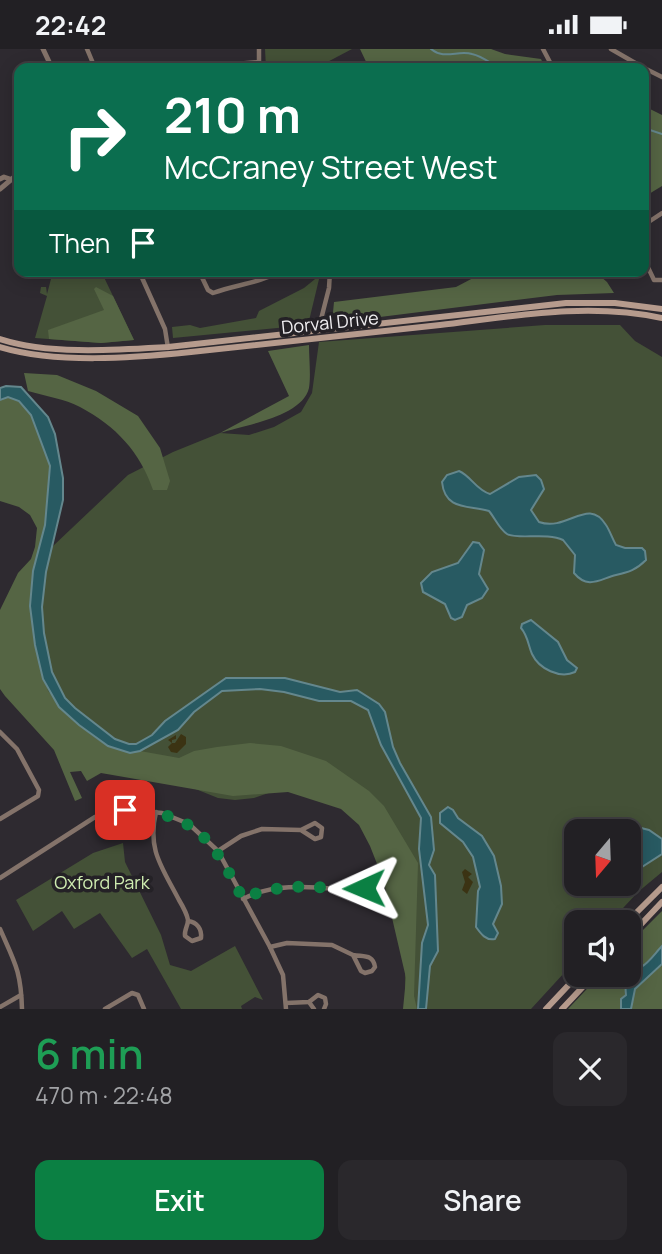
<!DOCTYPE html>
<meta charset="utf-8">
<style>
body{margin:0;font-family:Manrope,sans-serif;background:#2a282c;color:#f1f3f6;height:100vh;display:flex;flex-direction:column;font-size:26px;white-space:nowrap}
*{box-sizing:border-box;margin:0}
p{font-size:23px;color:#a2a3a6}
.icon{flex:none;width:38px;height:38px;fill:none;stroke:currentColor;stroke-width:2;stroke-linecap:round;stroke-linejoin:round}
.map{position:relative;height:960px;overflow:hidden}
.drawer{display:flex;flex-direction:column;background:#222024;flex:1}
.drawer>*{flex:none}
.guide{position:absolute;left:14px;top:14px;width:635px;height:214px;border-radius:14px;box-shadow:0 4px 18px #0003,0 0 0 2px #3f3e41;background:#0b6e4f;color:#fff;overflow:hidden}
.needle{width:46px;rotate:199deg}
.controls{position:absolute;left:564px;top:770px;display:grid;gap:14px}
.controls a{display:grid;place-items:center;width:77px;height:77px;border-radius:14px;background:#222024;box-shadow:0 4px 18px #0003,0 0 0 2px #3f3e41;font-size:35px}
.pin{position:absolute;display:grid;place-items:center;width:60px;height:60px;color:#fff;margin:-30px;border-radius:14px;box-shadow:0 4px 10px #0006}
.me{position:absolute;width:77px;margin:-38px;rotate:269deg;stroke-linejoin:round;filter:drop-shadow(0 0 5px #0008)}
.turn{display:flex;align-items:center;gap:24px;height:147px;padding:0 35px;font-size:32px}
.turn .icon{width:91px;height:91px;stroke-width:2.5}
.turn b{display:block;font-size:49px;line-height:60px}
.then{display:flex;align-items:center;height:66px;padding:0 35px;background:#0003;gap:14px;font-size:26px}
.round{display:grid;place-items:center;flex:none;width:74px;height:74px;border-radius:14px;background:#2a282c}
.headline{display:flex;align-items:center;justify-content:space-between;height:119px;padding:0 35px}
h1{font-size:42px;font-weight:600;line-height:52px;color:#1e9e55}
.action{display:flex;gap:14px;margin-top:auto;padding:14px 35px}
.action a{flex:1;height:80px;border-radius:14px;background:#0b8043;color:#fff;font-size:28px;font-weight:600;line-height:80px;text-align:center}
.action a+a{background:#2a282c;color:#f1f3f6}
.status{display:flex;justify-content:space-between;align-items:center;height:49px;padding:0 35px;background:#222024;direction:ltr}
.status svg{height:19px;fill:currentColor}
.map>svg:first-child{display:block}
.green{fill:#445137;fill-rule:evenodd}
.forest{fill:#556544}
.sand{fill:#3b3313}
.water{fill:#285a62;stroke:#64878d;stroke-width:2}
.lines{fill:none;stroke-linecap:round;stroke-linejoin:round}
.stream{stroke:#64878d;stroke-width:2}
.minor{stroke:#84736a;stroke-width:4.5}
.tertiary{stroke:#84736a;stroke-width:5}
.secondary{stroke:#b69b8d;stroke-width:6}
.route{stroke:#0b8043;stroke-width:12;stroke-dasharray:0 21.6}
.labels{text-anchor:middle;stroke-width:7;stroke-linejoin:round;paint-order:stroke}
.street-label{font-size:18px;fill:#f1eff2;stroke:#242126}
.park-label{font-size:18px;fill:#cfedb1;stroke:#242126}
</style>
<div class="status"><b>22:42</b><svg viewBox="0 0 49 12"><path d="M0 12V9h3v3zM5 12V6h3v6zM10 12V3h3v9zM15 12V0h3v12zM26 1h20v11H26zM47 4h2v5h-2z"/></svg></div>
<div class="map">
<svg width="662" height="960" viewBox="0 0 662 960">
<rect width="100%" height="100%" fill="#2e2a30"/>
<g class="green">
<path d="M265,0H352L316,19H266Z"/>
<path d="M62,222H101L134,291L101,294L35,289L47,247L40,244L41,238H46L47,245L51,230Z"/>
<path d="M320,226L308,276L173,289L172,278L190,276L200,279L256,269L259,262L304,239Z"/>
<path d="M545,276H620L635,292L662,308V823L638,843L610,873H576V911L531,960H405V884L387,806L341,753L283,739L254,749L235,751L218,749L183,735L0,634V569L14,534L128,426L173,403L220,384L249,386L274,378L301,363L312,344L319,293ZM576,782H628V835H576Z"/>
<path d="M123,794L125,813L161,886L170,916L191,922L235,897L263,951L255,948L241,957L242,960H181L147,900L132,909L100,864L74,880L62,862L33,882L16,851L93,804Z"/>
</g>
<g class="forest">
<path d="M360,0H491L505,5L541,10L545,19H369Z"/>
<path d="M644,57L662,66V137L644,148Z"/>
<path d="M479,222H594L607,233L614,244L557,246L332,274L334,253L456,238L475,228Z"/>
<path d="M96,238L113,247L134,291L101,294L49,290L48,281L104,261L94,240Z"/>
<path d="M309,296C309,309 311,326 309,339C302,368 245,376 220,384L289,347L268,302Z"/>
<path d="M24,324L57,326L96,342L138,367L160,399L170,432L167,441H153C140,403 116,377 80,358C65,350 45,347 28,342Z"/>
<path d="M8,348L19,352L31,366L50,417L45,476L30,546L35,596L48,642L79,676L97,690L108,697L130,704L140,702L179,709L194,702L217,698L250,694L281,697L326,712L369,742L384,757L418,814L414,947L417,960H403L406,929L383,830L370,797L359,776L341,760L288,743L233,747L101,724L87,732L81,722L70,723L82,749L75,752L54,701L5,647L0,640V561L18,524L31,510L35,498L37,479L30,466L19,458L0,452V351Z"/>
<path d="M662,862V960H568L600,926H628V896Z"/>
</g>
<g class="sand">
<path d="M181,685L186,688V695L177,704L171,703L168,698L172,694L168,691L176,686V690L172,691V694H175Z"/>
<path d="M465,820L472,825L468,828L473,833L467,845L462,841L465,833L462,823Z"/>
</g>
<g class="water">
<path d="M6,337L21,338L48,368L55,385L63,429V451L46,523L42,558L44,584L52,623L65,649L75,659L115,690L129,695H136L152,686L165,672L226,629H285L340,643L357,641L379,655L385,663L393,698L400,714L431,768L434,801L429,816L435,826L438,902L430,917L426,960H418L422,894L428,876L419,800L421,769L381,696L368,661L351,652H319L284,643L260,640L222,642L194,663L178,681L140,702L130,704L108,697L79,676L59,658L43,630L35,596L30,557L33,522L45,476L50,417L31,366L19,352L8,348L0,351V339Z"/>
<path d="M459,422C471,427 476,441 490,445L519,428L536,426L541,431L544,440L531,461L539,473C568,483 588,447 606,476C610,482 612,489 616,496L625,499H642L645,502L646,511C636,521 629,523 616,526C600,530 588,541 574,524L575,506L563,491C547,483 517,491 507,485C499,480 495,469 489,462C469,456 445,462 442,433L447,426Z"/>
<path d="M473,493L479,494L484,501L479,525L488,540L482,549L467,556L462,568L455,571L451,569L445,555L423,543L421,534L432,523L458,514Z"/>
<path d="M531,571L558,593L567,611L577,619L575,623C560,630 539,620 532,605C528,596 528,587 521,579L522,575Z"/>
<path d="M448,758L453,761L458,769L482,787L494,807L501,837L502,855L493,875L498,884L495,890C486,892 481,885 476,878L478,842L480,838L473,808L463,793L440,774V764Z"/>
<path d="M633,777L649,781L662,790V805L628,827V782H621Z"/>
<path d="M662,897V915L635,940L631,960H621V950L626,946C624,928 628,926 641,918C649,914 656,903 662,897Z"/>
</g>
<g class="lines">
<g class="stream">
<path d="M431,0C444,11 458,1 472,5C482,7 490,14 499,19"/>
<path d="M644,79L662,85"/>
</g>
<g class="minor">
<path d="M87,0L95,19"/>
<path d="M259,0V19"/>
<path d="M543,0L553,19"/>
<path d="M611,0L644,19"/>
<path d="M216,19L222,16L259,13"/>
<path d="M644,19L662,28"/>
<path d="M644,176L662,164"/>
<path d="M644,210L654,231H662"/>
<path d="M139,222L165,280L168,299"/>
<path d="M199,222L208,241L213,244C238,235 257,235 281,222"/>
<path d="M318,282L329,239L330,222"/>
<path d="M0,683L17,700L39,741L38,747L0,770"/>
<path d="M156,763C147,801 162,818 179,851C182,856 187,865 188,871C188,877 184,881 185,887L192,892L201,889C202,880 197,873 188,872"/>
<path d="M218,802L241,787L262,780L301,781L315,790L321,788L322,779L315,774L301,781"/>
<path d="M0,829L95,768L125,761L141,762L162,764L189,775L218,802L270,898L283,926L286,960"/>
<path d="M243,850C270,835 307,837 337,840C347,841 354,848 363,843L364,835L362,831L354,830L340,841"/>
<path d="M0,880C15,914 21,922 22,960"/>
<path d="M270,898L287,894L332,896L353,906L361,922L365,924L372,922L375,918C373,905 364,908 353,906"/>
<path d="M309,953L314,960"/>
<path d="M286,954L309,953L318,946L325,949L326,955L324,960"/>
<path d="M0,958L21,946"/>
<path d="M105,960L132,944L138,946L144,960"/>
</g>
<g class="tertiary">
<path d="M43,0L52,19"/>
<path d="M0,130L4,128L10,130"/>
<path d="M0,140L19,124"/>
</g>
<g class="secondary">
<path d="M0,290C50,306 116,301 168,298L566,254H615L662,260"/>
<path d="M0,298C57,315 132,309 191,303C274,294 357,285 440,276C514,267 588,253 662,269"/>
<path d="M627,873L662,838"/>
<path d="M628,889L662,853"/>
<path d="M546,960L578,926"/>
<path d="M562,960L594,926"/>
</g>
</g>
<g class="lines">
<path class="route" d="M125,761C197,763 213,792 243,850C269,836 309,836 338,840C345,841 352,845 359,845L364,839"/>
</g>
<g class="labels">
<g class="street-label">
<text transform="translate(330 274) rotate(-6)" y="6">Dorval Drive</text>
</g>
<g class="park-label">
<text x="102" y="840">Oxford Park</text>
</g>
</g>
</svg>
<div class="controls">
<a><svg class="needle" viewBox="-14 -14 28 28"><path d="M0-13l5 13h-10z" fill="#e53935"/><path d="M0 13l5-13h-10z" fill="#a2a3a6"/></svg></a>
<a><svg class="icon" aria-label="sound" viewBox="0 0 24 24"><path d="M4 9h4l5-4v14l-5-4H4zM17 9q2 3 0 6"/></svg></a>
</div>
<div class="pin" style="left:125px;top:761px;background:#d93025"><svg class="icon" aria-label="arrive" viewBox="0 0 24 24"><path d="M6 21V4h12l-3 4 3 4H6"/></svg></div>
<svg class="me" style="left:364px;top:839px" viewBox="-20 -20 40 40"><path d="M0-17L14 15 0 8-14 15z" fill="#0b8043" stroke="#fff" stroke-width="4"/></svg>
<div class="guide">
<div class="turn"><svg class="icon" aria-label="right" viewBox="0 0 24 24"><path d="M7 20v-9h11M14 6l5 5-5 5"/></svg><div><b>210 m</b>McCraney Street West</div></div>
<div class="then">Then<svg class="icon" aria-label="arrive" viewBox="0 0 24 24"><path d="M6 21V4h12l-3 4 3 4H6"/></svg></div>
</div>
</div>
<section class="drawer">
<div class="headline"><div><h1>6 min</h1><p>470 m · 22:48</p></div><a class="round"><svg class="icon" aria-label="close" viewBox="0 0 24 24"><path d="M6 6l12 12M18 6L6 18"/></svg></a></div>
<div class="action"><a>Exit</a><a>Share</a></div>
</section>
